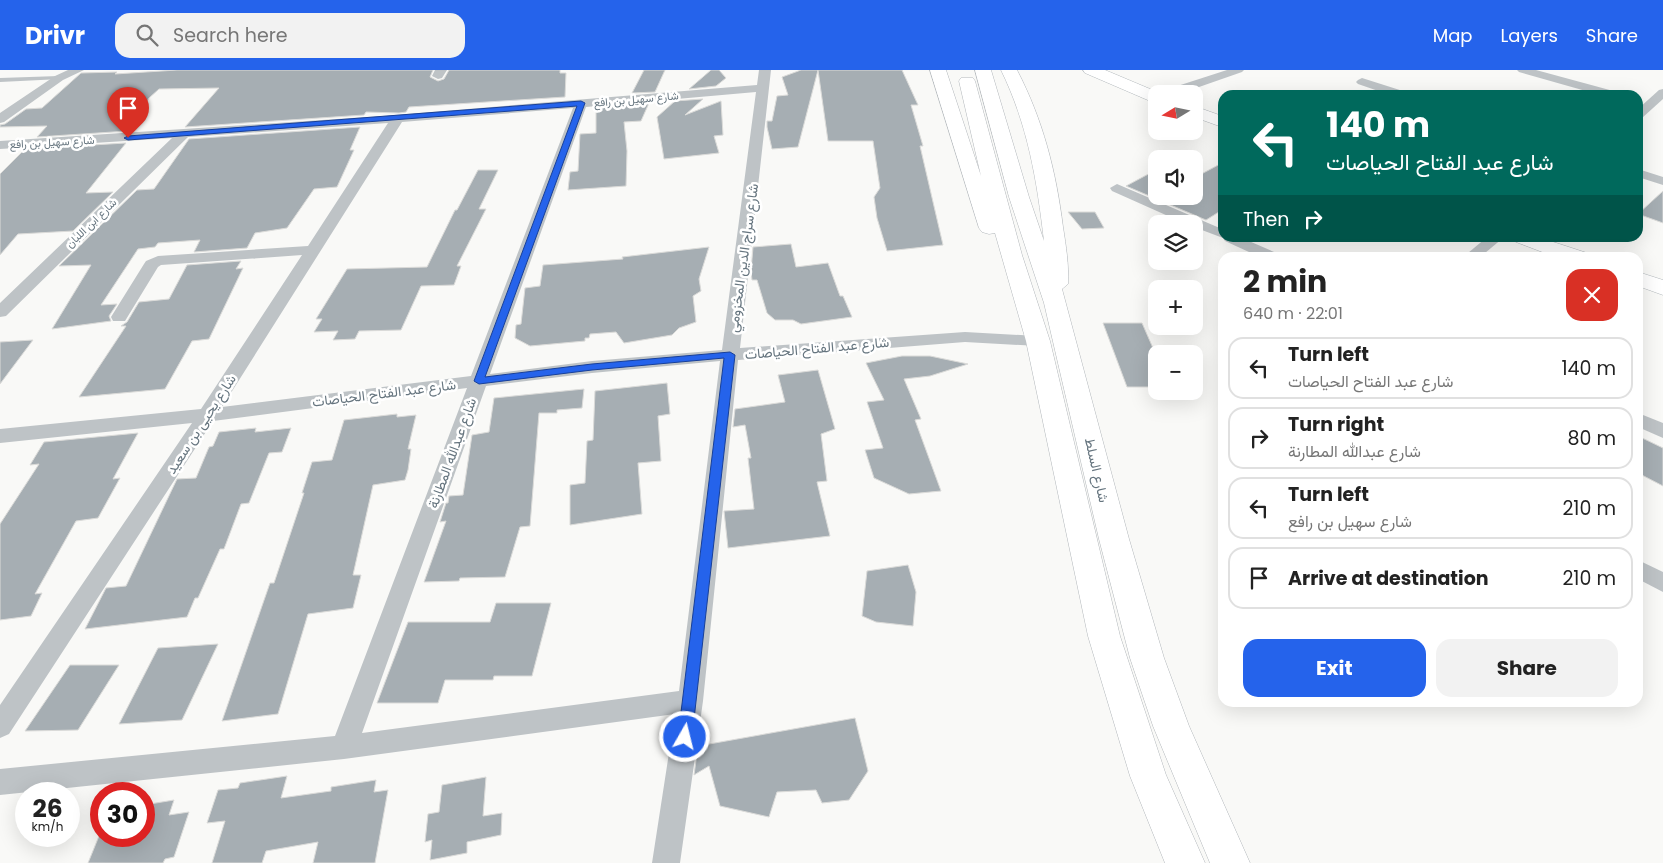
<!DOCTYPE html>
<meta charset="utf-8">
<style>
body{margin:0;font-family:Poppins,Vazirmatn,sans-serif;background:#f2f2f2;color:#222;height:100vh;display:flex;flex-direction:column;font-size:19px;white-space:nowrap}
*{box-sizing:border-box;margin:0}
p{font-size:16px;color:#767676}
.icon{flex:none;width:28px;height:28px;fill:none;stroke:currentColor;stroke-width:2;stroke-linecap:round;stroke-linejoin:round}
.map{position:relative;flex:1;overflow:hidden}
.side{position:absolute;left:1218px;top:182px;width:425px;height:455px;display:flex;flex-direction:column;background:#fff;border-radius:15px;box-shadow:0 5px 20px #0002}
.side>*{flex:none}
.guide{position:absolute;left:1218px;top:20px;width:425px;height:152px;border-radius:15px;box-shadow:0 5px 20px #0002;background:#00695c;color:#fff;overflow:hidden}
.needle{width:32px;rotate:260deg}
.buttons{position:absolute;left:1148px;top:15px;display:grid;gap:10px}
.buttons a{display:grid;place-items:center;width:55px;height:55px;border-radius:10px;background:#fff;box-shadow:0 5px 20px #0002;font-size:25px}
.speed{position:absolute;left:15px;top:712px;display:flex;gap:10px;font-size:25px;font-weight:700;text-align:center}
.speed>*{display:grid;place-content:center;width:65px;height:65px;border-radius:50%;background:#fff;box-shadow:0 5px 20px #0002;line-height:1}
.speed small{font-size:12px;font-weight:400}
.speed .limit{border:8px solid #d22;background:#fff;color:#111}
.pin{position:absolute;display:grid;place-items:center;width:42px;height:42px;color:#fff;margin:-51px -21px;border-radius:50% 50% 50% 0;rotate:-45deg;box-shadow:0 0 5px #0007}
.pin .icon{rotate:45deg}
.me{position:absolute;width:55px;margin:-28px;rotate:8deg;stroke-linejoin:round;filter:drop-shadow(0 0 4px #0008)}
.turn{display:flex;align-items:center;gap:18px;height:105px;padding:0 25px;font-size:22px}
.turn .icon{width:65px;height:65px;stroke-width:2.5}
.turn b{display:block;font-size:35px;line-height:42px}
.then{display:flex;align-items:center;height:48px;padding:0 25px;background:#0003;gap:10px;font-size:19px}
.round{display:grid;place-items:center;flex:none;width:52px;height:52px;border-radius:15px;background:#f2f2f2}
.summary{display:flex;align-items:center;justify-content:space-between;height:85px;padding:0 25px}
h1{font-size:30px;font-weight:700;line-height:38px}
.cta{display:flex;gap:10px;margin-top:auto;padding:10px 25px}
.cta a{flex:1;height:58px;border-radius:15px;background:#2563eb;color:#fff;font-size:20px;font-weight:700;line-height:58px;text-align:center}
.cta a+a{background:#f2f2f2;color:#222}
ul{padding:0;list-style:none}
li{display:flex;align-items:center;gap:15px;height:62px;margin:0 10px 8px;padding:0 15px;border:2px solid #e0e0e0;border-radius:15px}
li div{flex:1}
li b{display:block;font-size:19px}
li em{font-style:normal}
header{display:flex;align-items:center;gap:30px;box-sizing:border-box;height:70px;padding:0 25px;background:#2563eb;color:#fff}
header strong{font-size:24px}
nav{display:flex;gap:28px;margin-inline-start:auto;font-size:18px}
.search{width:350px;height:45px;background:#f2f2f2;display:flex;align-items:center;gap:12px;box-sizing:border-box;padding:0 18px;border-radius:15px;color:#767676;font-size:19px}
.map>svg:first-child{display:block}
.building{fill:#a6aeb3;stroke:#dbdbd9}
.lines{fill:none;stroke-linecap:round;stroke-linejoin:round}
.secondary-casing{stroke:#b3b9bd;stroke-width:1}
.primary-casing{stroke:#b2b7bb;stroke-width:1}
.service{fill:#bec3c6;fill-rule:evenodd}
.minor{fill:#bec3c6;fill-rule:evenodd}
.secondary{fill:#fff;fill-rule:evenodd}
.primary{fill:#fff;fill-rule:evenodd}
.route{fill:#2563eb;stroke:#184099}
.labels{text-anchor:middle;stroke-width:5;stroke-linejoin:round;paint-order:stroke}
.far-street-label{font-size:11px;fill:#66757f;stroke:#fff}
.street-label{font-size:14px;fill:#66757f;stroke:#fff}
</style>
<header>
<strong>Drivr</strong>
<div class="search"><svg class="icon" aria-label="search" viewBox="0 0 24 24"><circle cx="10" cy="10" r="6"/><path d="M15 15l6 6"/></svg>Search here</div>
<nav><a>Map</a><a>Layers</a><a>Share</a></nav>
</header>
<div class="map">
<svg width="1663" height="793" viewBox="0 0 1663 793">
<rect width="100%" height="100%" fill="#f9f9f7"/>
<g class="building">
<path d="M177,0H433L430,7L438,11L444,9L449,0H560V3H566L565,27L409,37L406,42L399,43L366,42L364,45L185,57L219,18L159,19L149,28L128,61L37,67L47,56L0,57V55L5,54L26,39L42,38L81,3L117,2L115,4Z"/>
<path d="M644,0H665L655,22L632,23Z"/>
<path d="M711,0H719L726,8L716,16L689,19Z"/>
<path d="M801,0H818L798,77L772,79L767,57V51H772L777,26L788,25L782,7Z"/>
<path d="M818,0H902L918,35H911L923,76H920L943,175L887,181L877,148L874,127L880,118L873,71H828Z"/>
<path d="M703,29L685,45L721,31L723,65L714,66L719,83L664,89L657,47L675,31Z"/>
<path d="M649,33L641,51L624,52L627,81L626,116L568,120L570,102L578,101L580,64L596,63V38Z"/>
<path d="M360,57L350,80H354L337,117L314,119L287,158L255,163L247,178L194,182L200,170L158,173L155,177L138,179L101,235L117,234L109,246L111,251L52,259L91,195L59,196L137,120L154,119L189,69Z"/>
<path d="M126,73L86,123L113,122L73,161L18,164L0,185V104L25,79Z"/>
<path d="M1222,93V140L1206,150L1126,116L1156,100V126H1194V108Z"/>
<path d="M478,100H498L479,139H486L457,196H461L454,215L421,216L401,260L359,261L355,269L333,270L338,261L314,262L322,249H316L347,199L427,197L455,140H457Z"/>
<path d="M1663,121V153L1638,144Z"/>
<path d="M1068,142H1095L1104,158L1082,159Z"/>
<path d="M791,174L796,197L828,193L840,226H843L852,247L801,254L793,250H775L767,243L757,210H752L751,201L753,177Z"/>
<path d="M709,177L699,209L701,221L693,226L696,252L679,258L672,265L624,273L616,262L590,264L589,268H585V271L530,276L515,268L516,255L521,254L525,218L540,216L543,195L623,189L622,187Z"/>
<path d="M241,191L236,199L243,198L209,269L192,271L165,319L79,327L126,256H121L127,252L139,232L169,229L187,195Z"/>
<path d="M1103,253H1142L1156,285V317H1127Z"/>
<path d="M33,270L0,314V272Z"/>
<path d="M902,286H930L968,294L930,306L904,309L921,349L915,350L941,421L909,424L874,408L865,380L883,378L867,332L884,330L866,293Z"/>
<path d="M818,300L835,359L821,364L827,411L817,412L830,466L728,478L724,441L754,439L748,388H751L745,355L733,357L735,339L785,332L778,305Z"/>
<path d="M667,313L670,344L658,346L661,391L638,393L642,444L570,455V415L585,413L587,371L593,370L595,321Z"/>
<path d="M584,319L582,338L557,340V343H539L530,456L520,457L505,507L460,508L459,511L424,512L446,451L440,452L446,433H448L449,426L463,425L472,365L489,362L494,328Z"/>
<path d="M397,344V347L416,345L408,379H411L408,400L405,410L373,415L353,505H361L353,538L308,544L278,644L222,651L270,513H274L304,423H302L312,392L332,390L344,350Z"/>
<path d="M256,358L255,362L291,358L282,382L269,383L249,433L241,434L224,479H220L198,528H195L187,547L85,559L106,518L126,516L177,409L196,408L209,377L213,376L219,362Z"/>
<path d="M138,363L113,409L120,408L98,448L76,451L35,524L42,523L31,546L0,550V454L39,394L30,395L44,372Z"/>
<path d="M1638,366L1663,378V416L1638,403Z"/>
<path d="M908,495L916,522L913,556L876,552L862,546L867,501Z"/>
<path d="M496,533H551L532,606H494L493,610H445L438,633H377L408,552H490Z"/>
<path d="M218,574L182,650L119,654L158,578Z"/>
<path d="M70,595H119L78,660L25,661Z"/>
<path d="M855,648L868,701L849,730L822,733L816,720L777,722L769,747L720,736L709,696L694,705L698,676Z"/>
<path d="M287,706L281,728L331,721V717L376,710L374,722L388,720L375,793H313L318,772L266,781L262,793H212L225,751L207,753L218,720L238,718L240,713Z"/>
<path d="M486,707L483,746L502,743L501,765L467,772V783L430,790L432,770L425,772L428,744L439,742L442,715Z"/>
<path d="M174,730L169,745L189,742L174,787L165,789L163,793H88L99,766H144V735Z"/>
</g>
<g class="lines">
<defs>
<g id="secondary">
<path d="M1083,0H1105L1162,24H1156V32L1150,31L1085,3Z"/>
<path d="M1194,36L1222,46V57L1194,47Z"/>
<path d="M1513,168H1541L1587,183L1589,188H1558L1516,172Z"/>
<path d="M1638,202L1663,210V225L1638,216Z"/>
</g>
<g id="primary">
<path d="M930,0H946L981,106L959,11L961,8H973L975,11L1022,185L1050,271L1120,566L1166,705L1205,793H1165L1130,706L1088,566L1026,271L995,163L989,164L982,162L979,158Z"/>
<path d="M975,0H991L1029,127L1044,171C1037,111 1028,55 1001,0H1017C1043,50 1056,101 1063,157C1066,176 1069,195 1068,214L1062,219L1129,469L1164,588L1189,656L1250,793H1210L1153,656L1130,588L1099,469L1044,233L1009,127Z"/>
</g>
</defs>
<use href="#secondary" class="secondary-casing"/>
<use href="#primary" class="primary-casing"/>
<path class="service" d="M59,6L61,7V9L0,12V8Z"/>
<g class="minor">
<path d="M68,0H84L63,10L4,52L0,53V43L55,6Z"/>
<path d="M435,0H447L442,8L438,9L432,6Z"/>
<path d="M759,0H771L740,278L965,262L1038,266L1044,267L1047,271L1044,275L1038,276L965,272L738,290L703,631L680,793H652L675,644L344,689L0,725V699L335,666L467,318L213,351L9,664L0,668V635L192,353L0,373V359L201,339L302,185L161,195L158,197L125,251H113L111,247L144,194L146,191L158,186L308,176L388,53L188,67L6,246L0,247V233L172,68L0,79V71L382,46L757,15ZM756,22L722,280L592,291L490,304L586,37ZM573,38L471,306L222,337L402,52ZM720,291L679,621L362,663L486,316L592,303Z"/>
<path d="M1227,0H1244L1242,2L1179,24H1160L1162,21Z"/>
<path d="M1517,0H1536L1617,22L1619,25H1600L1519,2Z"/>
<path d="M1362,8L1406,22L1408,25H1390L1358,14L1356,12L1358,10Z"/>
<path d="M1663,19V29L1642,48L1638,49V39L1659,20Z"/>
<path d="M1638,99L1663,107V115L1638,107Z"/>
<path d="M1117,114L1222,159V168H1242L1281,185L1283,188H1262L1225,171L1223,168L1194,157V154H1186L1112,121L1110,118Z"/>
<path d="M1486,168H1503L1479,188H1462Z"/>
<path d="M1638,343L1663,353V368L1638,357Z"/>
<path d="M1638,490L1663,502V522L1638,509Z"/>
</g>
<use href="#secondary" class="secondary"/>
<use href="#primary" class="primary"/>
</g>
<path class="route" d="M581,31L585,33L485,307L592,294L730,282L735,285L692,667L690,672L685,674L680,672L678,667L724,288L592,300L479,314L474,311L577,36L128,70L124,68L128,66Z"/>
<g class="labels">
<g class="far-street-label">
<text transform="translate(636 29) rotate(-5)" y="4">شارع سهيل بن رافع</text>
<text transform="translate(52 72) rotate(-3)" y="4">شارع سهيل بن رافع</text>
<text transform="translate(91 153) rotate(-44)" y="4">شارع ابن اللبان</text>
</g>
<g class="street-label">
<text transform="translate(743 188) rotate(-82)" y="5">شارع سراج الدين المخزومي</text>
<text transform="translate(817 278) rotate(-5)" y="5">شارع عبد الفتاح الحياصات</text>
<text transform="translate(384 323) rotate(-7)" y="5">شارع عبد الفتاح الحياصات</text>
<text transform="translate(201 354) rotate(-57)" y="5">شارع يحيى بن سعيد</text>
<text transform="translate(452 383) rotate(-70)" y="5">شارع عبدالله المطارنة</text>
<text transform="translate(1097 400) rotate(77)" y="5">شارع السلط</text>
</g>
</g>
</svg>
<div class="buttons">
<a><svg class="needle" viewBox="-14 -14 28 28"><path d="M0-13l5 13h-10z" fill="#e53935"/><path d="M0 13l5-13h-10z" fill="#767676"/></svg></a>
<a><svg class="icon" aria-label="sound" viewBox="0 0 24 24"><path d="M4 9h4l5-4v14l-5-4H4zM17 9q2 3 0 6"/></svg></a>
<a><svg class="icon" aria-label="layers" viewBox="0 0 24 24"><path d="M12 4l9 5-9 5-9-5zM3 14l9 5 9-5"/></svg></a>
<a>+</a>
<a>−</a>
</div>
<div class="speed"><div>26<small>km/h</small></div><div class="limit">30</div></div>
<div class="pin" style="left:128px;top:68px;background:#d93025"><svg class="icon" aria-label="arrive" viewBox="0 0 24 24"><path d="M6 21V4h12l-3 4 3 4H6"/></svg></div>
<svg class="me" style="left:685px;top:667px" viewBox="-20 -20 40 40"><circle r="17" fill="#2563eb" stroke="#fff" stroke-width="3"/><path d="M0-11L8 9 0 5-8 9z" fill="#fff"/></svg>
<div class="guide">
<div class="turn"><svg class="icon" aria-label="left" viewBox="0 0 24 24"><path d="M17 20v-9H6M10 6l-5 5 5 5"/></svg><div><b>140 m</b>شارع عبد الفتاح الحياصات</div></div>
<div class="then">Then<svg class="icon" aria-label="right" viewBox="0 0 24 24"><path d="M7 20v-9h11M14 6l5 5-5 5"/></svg></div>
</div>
<section class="side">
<div class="summary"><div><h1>2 min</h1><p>640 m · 22:01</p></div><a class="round" style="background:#d93025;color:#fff"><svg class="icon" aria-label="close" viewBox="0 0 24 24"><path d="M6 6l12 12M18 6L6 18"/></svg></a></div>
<ul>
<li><svg class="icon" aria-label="left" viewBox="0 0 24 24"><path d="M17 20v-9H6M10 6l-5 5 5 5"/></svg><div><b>Turn left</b><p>شارع عبد الفتاح الحياصات</p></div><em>140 m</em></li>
<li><svg class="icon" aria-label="right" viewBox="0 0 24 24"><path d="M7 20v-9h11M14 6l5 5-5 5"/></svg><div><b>Turn right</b><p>شارع عبدالله المطارنة</p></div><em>80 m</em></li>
<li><svg class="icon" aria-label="left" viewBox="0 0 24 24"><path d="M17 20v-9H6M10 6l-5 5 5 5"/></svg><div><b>Turn left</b><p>شارع سهيل بن رافع</p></div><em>210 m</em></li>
<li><svg class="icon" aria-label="arrive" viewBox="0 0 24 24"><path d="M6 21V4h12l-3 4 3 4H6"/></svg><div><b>Arrive at destination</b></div><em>210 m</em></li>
</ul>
<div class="cta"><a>Exit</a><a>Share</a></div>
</section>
</div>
